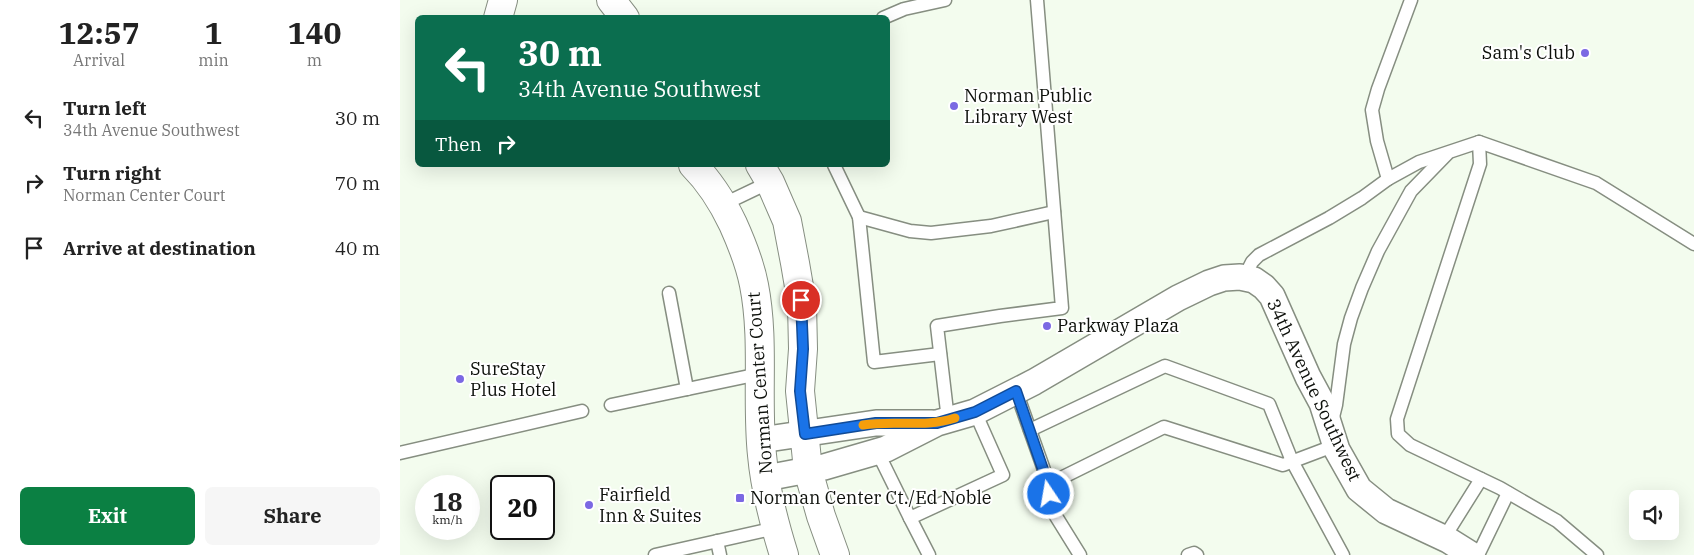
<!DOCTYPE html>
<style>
body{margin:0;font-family:"IBM Plex Serif",serif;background:#f6f6f6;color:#222;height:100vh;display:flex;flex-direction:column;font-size:19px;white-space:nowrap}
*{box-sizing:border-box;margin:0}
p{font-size:16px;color:#767676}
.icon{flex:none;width:28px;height:28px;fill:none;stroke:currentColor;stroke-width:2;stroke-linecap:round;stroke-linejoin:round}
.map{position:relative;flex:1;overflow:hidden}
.drawer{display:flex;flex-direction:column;background:#fff;width:400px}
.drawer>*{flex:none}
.top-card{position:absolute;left:15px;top:15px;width:475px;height:152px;border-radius:8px;box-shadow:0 5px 20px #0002;background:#0b6e4f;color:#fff;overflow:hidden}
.tools{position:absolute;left:1229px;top:490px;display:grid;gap:10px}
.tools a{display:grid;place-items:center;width:50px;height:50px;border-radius:8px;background:#fff;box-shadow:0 5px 20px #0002;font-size:25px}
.speed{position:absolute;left:15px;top:475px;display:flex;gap:10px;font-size:25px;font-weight:700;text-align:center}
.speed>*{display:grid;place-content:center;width:65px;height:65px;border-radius:50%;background:#fff;box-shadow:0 5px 20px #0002;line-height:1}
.speed small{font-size:12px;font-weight:400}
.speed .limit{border:2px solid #111;border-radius:8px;background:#fff;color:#111}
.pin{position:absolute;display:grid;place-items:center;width:42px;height:42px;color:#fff;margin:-21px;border:2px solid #fff;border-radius:50%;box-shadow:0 1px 5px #0007}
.me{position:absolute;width:55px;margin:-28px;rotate:348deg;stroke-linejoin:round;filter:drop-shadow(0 0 4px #0008)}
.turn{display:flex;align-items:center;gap:18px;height:105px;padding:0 20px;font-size:22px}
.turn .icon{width:65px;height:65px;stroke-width:2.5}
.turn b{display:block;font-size:35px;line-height:42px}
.then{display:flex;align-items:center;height:48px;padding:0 20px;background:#0003;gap:10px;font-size:19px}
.eta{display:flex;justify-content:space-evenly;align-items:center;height:85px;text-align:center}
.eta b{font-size:30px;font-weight:800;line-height:35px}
.primary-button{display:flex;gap:10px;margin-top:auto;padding:10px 20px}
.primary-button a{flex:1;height:58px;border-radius:8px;background:#0b8043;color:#fff;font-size:20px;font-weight:800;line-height:58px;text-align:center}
.primary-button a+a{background:#f6f6f6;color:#222}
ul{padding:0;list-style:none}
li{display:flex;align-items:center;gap:15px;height:65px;padding:0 20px}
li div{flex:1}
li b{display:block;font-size:19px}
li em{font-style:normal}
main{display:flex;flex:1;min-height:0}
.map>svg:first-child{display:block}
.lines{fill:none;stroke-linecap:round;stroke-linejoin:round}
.service-casing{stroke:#868e81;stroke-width:15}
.minor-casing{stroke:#868e81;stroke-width:28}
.tertiary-casing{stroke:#868e81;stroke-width:30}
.service{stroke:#fff;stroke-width:12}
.minor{stroke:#fff;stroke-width:25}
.tertiary{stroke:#fff;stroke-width:28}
.route-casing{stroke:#114b97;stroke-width:12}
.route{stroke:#1a73e8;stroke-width:9}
.slow{stroke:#f59e0b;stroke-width:9}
.poi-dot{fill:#7b68e3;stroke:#fff;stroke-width:2}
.labels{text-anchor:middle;stroke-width:4;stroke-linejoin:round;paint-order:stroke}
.poi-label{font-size:18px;fill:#0d100b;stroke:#fff;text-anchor:start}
.street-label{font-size:18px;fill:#0d100b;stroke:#fff}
</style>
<main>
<section class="drawer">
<div class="eta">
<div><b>12:57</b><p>Arrival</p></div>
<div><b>1</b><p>min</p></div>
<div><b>140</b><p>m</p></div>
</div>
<ul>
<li><svg class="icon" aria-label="left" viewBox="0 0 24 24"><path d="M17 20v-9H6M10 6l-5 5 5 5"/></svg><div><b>Turn left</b><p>34th Avenue Southwest</p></div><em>30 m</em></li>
<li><svg class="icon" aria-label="right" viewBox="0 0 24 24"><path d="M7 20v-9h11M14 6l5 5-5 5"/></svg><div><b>Turn right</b><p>Norman Center Court</p></div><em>70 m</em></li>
<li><svg class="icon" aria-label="arrive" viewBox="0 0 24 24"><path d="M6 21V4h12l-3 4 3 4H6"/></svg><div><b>Arrive at destination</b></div><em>40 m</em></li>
</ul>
<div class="primary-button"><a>Exit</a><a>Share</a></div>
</section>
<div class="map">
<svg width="1294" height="555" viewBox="0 0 1294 555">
<rect width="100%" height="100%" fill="#f3fcee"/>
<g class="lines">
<defs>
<g id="service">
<path d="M483,18L504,9L545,0"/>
<path d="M1079,142L1080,164L997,419L998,434L1010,445L1100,488L1157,521L1197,555"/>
<path d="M434,165L459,217L474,362L540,354"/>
<path d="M988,179L977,141L972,110L978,89L1011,0"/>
<path d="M324,204L370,182"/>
<path d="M459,217L510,231L531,233L591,226L654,212"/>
<path d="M844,278L852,262L859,255L929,218L962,198L988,179L1019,162L1079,142L1196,183L1294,244"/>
<path d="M269,293L287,389"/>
<path d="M616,391L649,484L764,427L883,465L936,445"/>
<path d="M211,405L359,374"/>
<path d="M548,420L537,326L600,316L662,308L637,0"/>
<path d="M932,421L936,405L944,344L951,318L962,288L978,251L1011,191L1047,154"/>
<path d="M630,430L765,366L869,404L892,461L943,555"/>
<path d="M477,451L510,518L603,475L575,412"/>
<path d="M0,453L182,411"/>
<path d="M649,484V505L680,555"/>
<path d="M510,518L529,555"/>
<path d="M1044,538L1081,479"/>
<path d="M317,541L320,555"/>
<path d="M255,555L376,528"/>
<path d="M788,555L794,553L797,555"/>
<path d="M1078,555L1108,493"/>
</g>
<g id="minor">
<path d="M361,440L476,423H532"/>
<path d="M366,478L424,467L486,449L537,423L575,412L634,382L778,298L809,283L824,278L840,277L854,280L864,287L872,296L908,377L922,403L937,450L959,489L986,511L1048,540L1072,555"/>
</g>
<g id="tertiary">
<path d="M211,0L225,18"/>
<path d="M98,18L103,0"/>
<path d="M293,165C310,182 323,203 333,224C342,244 350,264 354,285C365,341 356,399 362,455C365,489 374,523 384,555"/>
<path d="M360,165L370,182L387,221L395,263L402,304L403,349L400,391L408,470L421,516L435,555"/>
</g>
</defs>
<use href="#service" class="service-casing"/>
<use href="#minor" class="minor-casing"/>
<use href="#tertiary" class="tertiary-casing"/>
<use href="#service" class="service"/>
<use href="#minor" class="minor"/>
<use href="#tertiary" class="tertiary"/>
</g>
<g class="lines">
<defs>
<path id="route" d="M401,300L403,349L400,391L405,434L476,423H537L575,412L616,391L648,484L649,494"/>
</defs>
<use href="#route" class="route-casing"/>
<use href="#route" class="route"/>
<path class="slow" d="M463,425C493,420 525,428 555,418"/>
</g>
<g class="poi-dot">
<circle cx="1185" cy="53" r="5"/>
<circle cx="554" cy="106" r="5"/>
<circle cx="647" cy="326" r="5"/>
<circle cx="60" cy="379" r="5"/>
<rect x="335" y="493" width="10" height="10" rx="2.5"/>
<circle cx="189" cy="505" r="5"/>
</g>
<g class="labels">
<g class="poi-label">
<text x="1175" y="59" text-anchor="end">Sam's Club</text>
<text x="564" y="102">Norman Public<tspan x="564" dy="21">Library West</tspan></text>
<text x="657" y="332">Parkway Plaza</text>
<text x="70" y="375">SureStay<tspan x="70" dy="21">Plus Hotel</tspan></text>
<text x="199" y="501">Fairfield<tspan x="199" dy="21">Inn &amp; Suites</tspan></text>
<text x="350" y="504">Norman Center Ct./Ed Noble</text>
</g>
<g class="street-label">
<text transform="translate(360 383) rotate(-94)" y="6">Norman Center Court</text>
<text transform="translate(914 390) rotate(65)" y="6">34th Avenue Southwest</text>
</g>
</g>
</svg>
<div class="tools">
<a><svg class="icon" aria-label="sound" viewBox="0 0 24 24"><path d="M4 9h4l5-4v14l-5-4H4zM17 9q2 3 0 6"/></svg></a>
</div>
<div class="speed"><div>18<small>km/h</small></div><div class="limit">20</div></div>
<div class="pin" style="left:401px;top:300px;background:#d93025"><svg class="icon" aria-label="arrive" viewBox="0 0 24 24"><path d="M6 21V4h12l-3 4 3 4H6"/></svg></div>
<svg class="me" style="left:649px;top:494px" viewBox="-20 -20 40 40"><circle r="17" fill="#1a73e8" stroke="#fff" stroke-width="3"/><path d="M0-11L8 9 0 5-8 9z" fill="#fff"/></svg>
<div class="top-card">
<div class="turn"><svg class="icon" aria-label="left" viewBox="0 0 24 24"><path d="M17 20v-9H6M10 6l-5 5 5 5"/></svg><div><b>30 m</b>34th Avenue Southwest</div></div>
<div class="then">Then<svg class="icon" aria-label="right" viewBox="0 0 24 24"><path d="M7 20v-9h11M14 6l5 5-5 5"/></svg></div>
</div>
</div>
</main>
